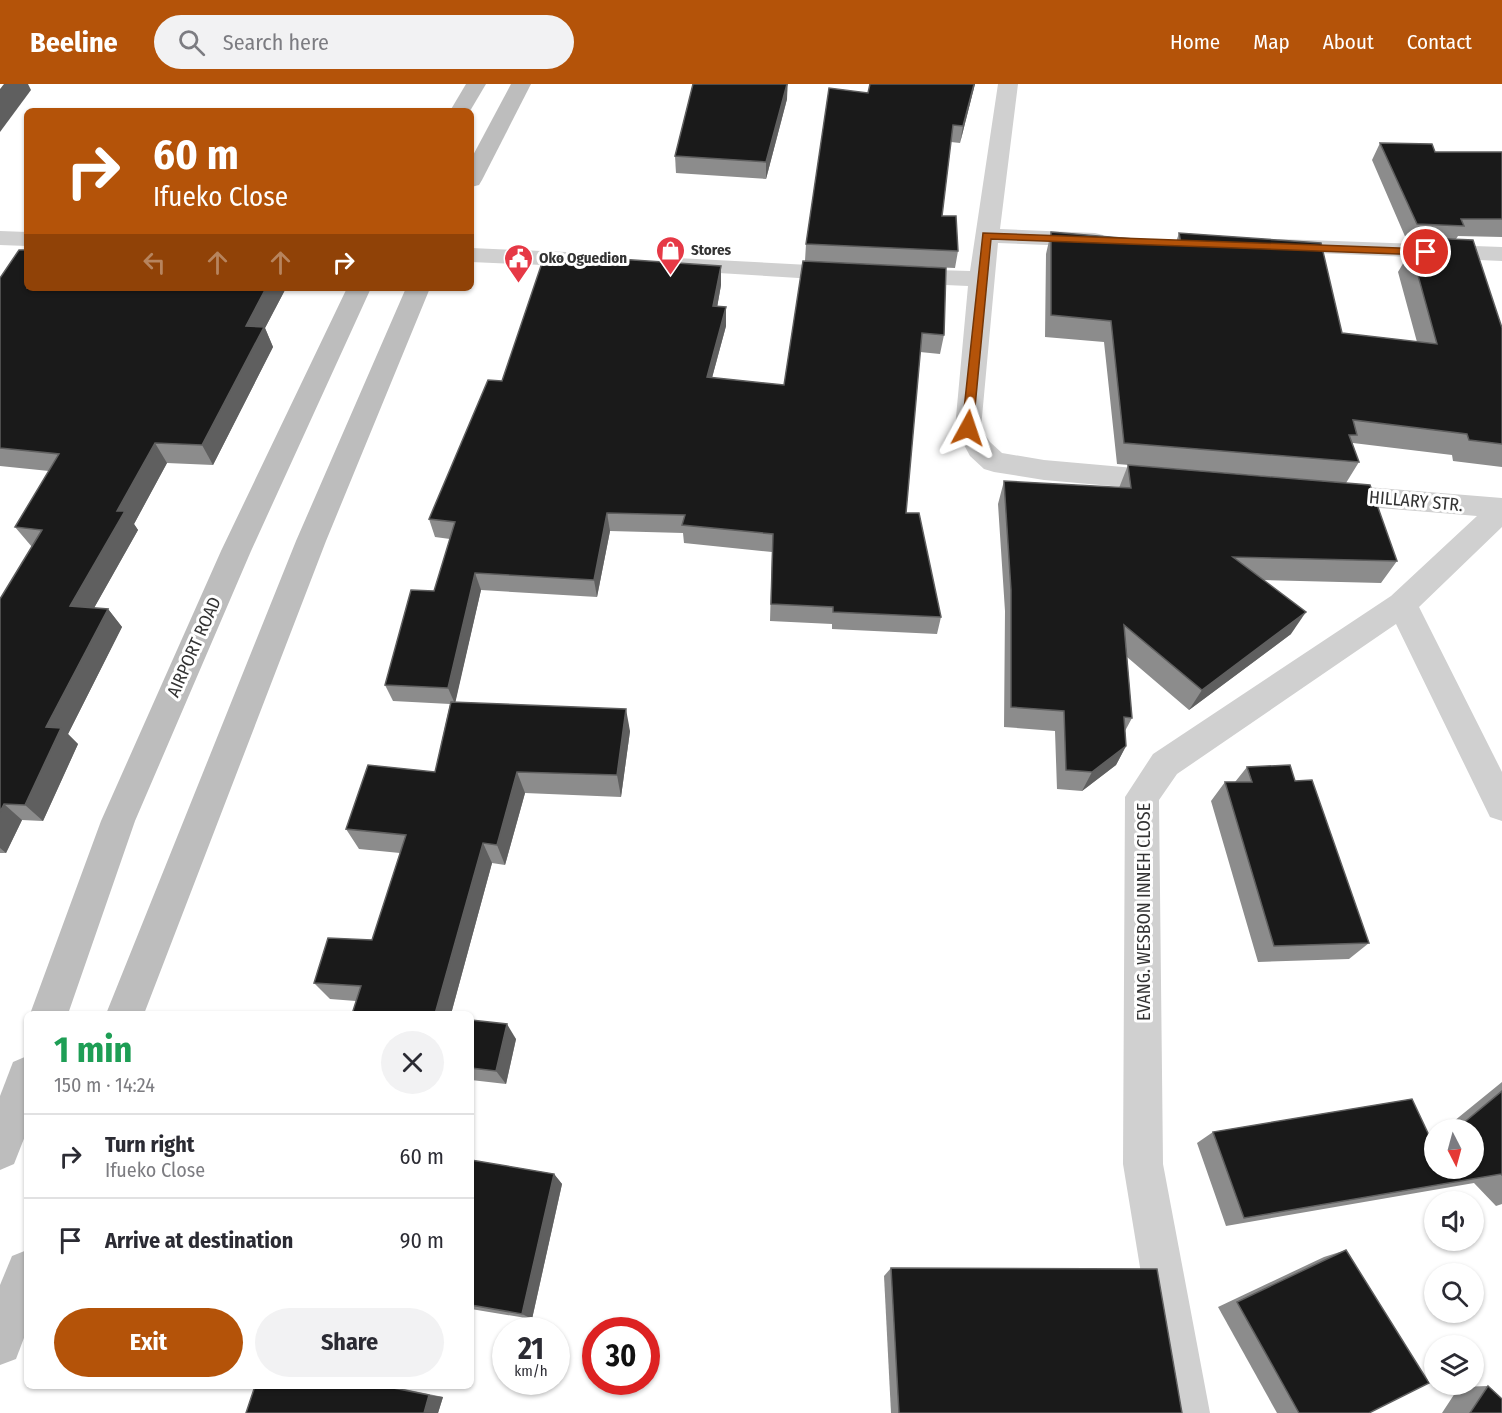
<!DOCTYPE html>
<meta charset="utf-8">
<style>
body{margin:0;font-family:"Fira Sans Condensed",sans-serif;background:#f2f2f3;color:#2b2b33;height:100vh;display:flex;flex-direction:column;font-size:22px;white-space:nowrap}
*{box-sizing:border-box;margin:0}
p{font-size:20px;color:#7c7c81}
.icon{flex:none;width:33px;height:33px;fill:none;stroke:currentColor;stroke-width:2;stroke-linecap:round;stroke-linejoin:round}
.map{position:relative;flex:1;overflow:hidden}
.details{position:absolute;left:24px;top:927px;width:450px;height:378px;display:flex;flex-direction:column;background:#fff;border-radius:9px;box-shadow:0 2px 4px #0004}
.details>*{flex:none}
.guide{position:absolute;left:24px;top:24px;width:450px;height:183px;border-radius:9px;box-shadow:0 2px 4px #0004;background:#b45309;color:#fff;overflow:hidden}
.needle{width:39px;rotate:174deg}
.tools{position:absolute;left:1424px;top:1035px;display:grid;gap:12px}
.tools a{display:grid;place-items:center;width:60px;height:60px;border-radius:50%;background:#fff;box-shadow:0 2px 4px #0004;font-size:30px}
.speed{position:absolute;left:492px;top:1233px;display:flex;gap:12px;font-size:30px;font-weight:700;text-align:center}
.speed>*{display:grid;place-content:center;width:78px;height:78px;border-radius:50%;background:#fff;box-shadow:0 2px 4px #0004;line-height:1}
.speed small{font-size:15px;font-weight:400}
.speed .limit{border:9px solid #d22;background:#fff;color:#111}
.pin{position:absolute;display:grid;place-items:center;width:51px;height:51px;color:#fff;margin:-26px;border:3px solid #fff;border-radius:50%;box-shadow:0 2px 6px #0007}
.me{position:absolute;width:66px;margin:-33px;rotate:5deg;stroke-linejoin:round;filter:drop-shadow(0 0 4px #0008)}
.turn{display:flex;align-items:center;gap:21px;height:126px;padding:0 30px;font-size:27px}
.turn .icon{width:78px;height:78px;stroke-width:2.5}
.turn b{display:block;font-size:42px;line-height:51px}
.lanes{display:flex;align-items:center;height:57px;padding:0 30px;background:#0003;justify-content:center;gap:30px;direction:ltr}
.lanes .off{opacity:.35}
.round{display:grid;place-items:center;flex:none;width:63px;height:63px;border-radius:32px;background:#f2f2f3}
.summary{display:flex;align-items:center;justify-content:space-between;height:102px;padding:0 30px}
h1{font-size:36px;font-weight:700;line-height:45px;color:#1e9e55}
.action{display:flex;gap:12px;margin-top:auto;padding:12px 30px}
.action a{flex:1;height:69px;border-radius:36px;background:#b45309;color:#fff;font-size:24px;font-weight:700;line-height:69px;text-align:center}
.action a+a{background:#f2f2f3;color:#2b2b33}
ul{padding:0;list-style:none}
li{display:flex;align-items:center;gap:18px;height:84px;padding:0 30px;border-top:2px solid #e1e1e2}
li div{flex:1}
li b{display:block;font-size:22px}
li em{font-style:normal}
header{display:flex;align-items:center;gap:36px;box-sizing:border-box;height:84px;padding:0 30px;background:#b45309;color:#fff}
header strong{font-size:28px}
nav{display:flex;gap:33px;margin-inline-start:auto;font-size:21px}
.search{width:420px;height:54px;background:#f2f2f3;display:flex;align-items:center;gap:15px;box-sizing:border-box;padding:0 21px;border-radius:33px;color:#7c7c81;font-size:22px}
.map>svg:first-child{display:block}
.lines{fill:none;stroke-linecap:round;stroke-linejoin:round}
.minor{fill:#d0d0d0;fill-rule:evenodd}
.secondary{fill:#bdbdbd;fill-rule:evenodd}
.wall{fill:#8c8c8c}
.shaded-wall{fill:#5f5f5f}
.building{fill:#1a1a1a;stroke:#5f5f5f;stroke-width:1.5}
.route{fill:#b45309;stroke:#753606;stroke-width:1.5}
.labels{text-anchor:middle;stroke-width:6;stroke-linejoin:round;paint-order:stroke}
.far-poi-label{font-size:15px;font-weight:bold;fill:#333;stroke:#fff;text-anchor:start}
.street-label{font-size:18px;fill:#333;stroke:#fff}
</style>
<header>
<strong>Beeline</strong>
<div class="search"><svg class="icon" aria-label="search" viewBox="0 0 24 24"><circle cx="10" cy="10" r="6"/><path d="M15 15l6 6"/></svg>Search here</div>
<nav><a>Home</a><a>Map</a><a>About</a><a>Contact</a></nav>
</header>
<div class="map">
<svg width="1502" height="1329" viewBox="0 0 1502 1329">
<rect width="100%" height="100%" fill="#fff"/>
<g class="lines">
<g class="minor">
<path d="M998,0H1018L1000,145L1095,149L1103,151L1107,156L1103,161L1095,163L998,159L981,344L990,358L1002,369L1044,376L1168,387L1178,390L1182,397L1178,404L1168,407L1044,396L994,388L984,385L970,372L955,344L968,202L901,199L892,197L889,192L892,187L901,185L970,187Z"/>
<path d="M0,147L27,148V162L0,161Z"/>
<path d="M1279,155L1502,163V177L1271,167L1267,162L1271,157Z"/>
<path d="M471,164L589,169L597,171L601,176L597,181L589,183L471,178Z"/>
<path d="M677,174L847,183L855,185L859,190L855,195L847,197L669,186L665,181L669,176Z"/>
<path d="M1330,400L1502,414V443L1419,523L1502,688V737L1490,733L1396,540L1177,690L1159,716L1163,1080L1210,1329H1164L1123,1080L1125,713L1153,670L1391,512L1477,432L1330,420L1320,417L1316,410L1320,403Z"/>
</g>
<g class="secondary">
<path d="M466,0H486L470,27H450Z"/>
<path d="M511,0H531L482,96L479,101L471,103V75Z"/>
<path d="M347,204H371L251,467L135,737L68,930H30L101,737L221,467Z"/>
<path d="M406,204H430L326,457L144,930H106L296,457Z"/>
<path d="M27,972V1047L14,1080L0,1086V1012L13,978Z"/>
<path d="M27,1166V1246L16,1275L0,1281V1201L12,1172Z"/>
</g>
</g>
<g class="wall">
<path d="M693,0H788L787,15L766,95L676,89L675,72Z"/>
<path d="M870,0H975L960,59L951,58L942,132L958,167L955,184L839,179L944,251L940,270L920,268L906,429L941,533L937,550L832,545V540L770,537L772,468L684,459L683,449L610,447L597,513L481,506L455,618L630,647L621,713L525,709L505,781L492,779L451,930H352L356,917L330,915L314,899L372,856L400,769L359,765L346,745L435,688L450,620L393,617L385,601L434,507L450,455L435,453L429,435L502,297L721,201L717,223L726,242L712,294L784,301L805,177L806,160L868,9Z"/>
<path d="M1380,59L1435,68H1502V153L1458,152L1456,155L1502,244V383L1453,377L1452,371L1353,359L1352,360L1359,378L1346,399L1117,380L1104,258L1045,253L1046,170L1051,148L1176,158L1179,149L1342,249L1417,258L1398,188L1411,166L1420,167L1426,158L1407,157L1372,76Z"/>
<path d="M0,194L27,204H286L265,244L273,263L213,381L167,379L134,440L138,446L94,524L108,525L122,543L68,650L78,660L43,737L22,736L6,769H0V515L32,463L15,443L49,387L0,382Z"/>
<path d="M1128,381L1397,477L1381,499L1263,496L1291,550L1189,626L1127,573L1132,634L1125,647L1126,662L1116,681L1082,707L1057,705L1055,647L1004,643L1005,527L998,420L1004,397L1119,404Z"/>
<path d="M1247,683L1295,697L1369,859L1349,875L1258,878L1211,717L1225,698H1235Z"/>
<path d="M471,936L516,955L506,1000L471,996Z"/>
<path d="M1502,998V1120L1496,1122L1474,1099L1226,1142L1197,1059L1213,1048L1431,1056L1434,1053V1084L1473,1046H1443Z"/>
<path d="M471,1076L554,1090L562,1100L532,1235L471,1225Z"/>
<path d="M1346,1166L1369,1329H1277L1218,1223L1324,1173Z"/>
<path d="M891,1184L1182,1329H891L884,1192Z"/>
<path d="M255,1302H390L443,1313L438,1329H246Z"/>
<path d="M1488,1302L1502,1329H1423H1442L1459,1303Z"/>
</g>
<g class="shaded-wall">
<path d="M4,0H28L31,6L0,48V5Z"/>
<path d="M787,0V15L766,95V78Z"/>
<path d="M974,0H975L960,59L963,42Z"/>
<path d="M721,182V201L714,241L713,222Z"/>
<path d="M266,204H286L265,244L273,263L213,381L202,361L246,242Z"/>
<path d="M726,223V242L707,312V293Z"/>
<path d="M155,359L167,379L134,440L138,446L85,540L70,522L117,427Z"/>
<path d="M607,429L610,447L597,513L594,496Z"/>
<path d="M475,489L481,506L455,620L448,604Z"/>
<path d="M108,525L122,543L68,650L78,660L43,737L25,721L46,643Z"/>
<path d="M1306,528L1291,550L1189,626L1202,606Z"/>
<path d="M626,625L630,647L621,713L617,691Z"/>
<path d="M1126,662L1116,681L1082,707L1092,688Z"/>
<path d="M517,688L525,709L505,781L497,761Z"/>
<path d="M4,720L22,736L6,769L0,764V728Z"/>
<path d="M483,759L492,779L451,930H435Z"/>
<path d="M507,940L516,955L506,1000L496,987Z"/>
<path d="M554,1090L562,1100L532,1235L522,1230Z"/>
<path d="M429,1311L443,1313L438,1329H424Z"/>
</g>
<g class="building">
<path d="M693,0H787L766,78L675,72Z"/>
<path d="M870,0H974L963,42L953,41L942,132H956L958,167L806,160L829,4L868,9Z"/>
<path d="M1380,59L1432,60L1435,68H1502V135H1461L1464,142L1417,140Z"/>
<path d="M1051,148L1181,159L1179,149L1321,159L1342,249L1437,260L1411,166L1434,168L1428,154L1473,156L1502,244V360L1469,356L1467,350L1353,336L1357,351H1349L1359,378L1124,359L1111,237L1051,231Z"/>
<path d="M19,166H27V204H266L246,242L264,243L202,361L155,359L117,427H125L70,522L108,525L46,643L61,644L25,721L4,720L0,728V515L42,446L15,443L59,370L0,364V194Z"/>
<path d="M545,170L721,182L713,222L726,223L707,293L784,301L803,177L946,184L944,251L922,249L906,429H919L941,533L833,528V523L771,520L773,450L682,441L685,431L607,429L594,496L475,489L448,604L385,601L411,506L434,507L455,438L429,435L488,296L502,297Z"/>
<path d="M1128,381L1370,401L1397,477L1233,473L1306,528L1202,606L1124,541L1132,634L1124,633L1126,662L1092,688L1066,686L1064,627L1011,623V506L1004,397L1131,404Z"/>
<path d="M451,618L626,625L617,691L517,688L497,761L483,759L435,930H352L361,902L314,899L328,854L372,856L406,751L346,745L368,681L435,688Z"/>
<path d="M1290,681L1295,697L1312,696L1369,859L1274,862L1225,698H1252L1247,683Z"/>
<path d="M471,936L507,940L496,987L471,984Z"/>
<path d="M1502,1007V1091L1501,1090L1244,1134L1213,1048L1412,1015L1434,1062V1084H1473V1046H1455Z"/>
<path d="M471,1076L554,1090L522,1230L471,1221Z"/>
<path d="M1346,1166L1429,1299L1369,1329H1299L1237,1218Z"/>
<path d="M891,1184L1157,1185L1182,1329H899Z"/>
<path d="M255,1302H383L429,1311L424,1329H246Z"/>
<path d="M1488,1302L1502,1315V1329H1470Z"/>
</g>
<path class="route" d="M983,149L1426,165L1431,168L1426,171L991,155L973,344L968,348L962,344Z"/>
<defs>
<symbol id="shop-pin" viewBox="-11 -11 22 30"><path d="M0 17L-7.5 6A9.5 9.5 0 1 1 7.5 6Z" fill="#e63946" stroke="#fff"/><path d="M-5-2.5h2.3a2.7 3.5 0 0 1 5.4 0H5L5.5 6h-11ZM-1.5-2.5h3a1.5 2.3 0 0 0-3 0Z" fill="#fff"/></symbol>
<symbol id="civic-pin" viewBox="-11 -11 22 30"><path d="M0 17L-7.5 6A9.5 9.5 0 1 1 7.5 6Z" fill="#e63946" stroke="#fff"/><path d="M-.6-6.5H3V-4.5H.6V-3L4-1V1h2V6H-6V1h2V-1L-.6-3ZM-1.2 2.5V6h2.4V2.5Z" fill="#fff"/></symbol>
</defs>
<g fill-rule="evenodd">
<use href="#shop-pin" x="654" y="150" width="33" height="45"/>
<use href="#civic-pin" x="502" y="158" width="33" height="45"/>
</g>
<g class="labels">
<g class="far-poi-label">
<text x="691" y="171">Stores</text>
<text x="539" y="179">Oko Oguedion</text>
</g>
<g class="street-label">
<text transform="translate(1416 417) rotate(5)" y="6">HILLARY STR.</text>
<text transform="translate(194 563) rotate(-66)" y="6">AIRPORT ROAD</text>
<text transform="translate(1144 828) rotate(-90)" y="6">EVANG. WESBON INNEH CLOSE</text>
</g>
</g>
</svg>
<div class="tools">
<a><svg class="needle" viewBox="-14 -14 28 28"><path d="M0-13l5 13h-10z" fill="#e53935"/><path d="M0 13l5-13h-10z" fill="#7c7c81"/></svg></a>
<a><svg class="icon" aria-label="sound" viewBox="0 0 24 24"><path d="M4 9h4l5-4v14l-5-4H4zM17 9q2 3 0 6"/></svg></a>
<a><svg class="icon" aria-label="search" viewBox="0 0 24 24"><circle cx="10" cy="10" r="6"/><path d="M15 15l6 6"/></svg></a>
<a><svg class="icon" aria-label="layers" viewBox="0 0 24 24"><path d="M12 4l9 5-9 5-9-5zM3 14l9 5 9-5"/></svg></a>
</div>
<div class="speed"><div>21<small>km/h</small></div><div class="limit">30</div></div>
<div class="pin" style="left:1426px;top:168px;background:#d93025"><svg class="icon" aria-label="arrive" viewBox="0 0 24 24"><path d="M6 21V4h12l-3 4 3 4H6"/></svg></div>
<svg class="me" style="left:968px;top:344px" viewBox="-20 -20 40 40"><path d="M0-17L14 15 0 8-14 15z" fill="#b45309" stroke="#fff" stroke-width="4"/></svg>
<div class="guide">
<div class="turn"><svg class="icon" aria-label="right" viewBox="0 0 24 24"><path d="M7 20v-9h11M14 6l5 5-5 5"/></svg><div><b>60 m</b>Ifueko Close</div></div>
<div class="lanes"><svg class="icon off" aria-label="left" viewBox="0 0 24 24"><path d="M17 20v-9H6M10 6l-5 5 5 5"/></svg><svg class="icon off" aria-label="ahead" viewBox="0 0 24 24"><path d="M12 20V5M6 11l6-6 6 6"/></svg><svg class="icon off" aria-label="ahead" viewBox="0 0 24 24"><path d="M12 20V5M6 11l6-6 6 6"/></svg><svg class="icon" aria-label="right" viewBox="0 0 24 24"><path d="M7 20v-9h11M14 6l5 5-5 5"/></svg></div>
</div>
<section class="details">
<div class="summary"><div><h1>1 min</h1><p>150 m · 14:24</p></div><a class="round"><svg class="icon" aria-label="close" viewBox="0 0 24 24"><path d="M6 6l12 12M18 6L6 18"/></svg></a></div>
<ul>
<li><svg class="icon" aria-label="right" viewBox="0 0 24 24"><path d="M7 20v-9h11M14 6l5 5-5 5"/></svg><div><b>Turn right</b><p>Ifueko Close</p></div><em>60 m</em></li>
<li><svg class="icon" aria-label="arrive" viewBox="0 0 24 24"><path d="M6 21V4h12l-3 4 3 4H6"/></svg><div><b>Arrive at destination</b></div><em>90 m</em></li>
</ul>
<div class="action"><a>Exit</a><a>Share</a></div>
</section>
</div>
